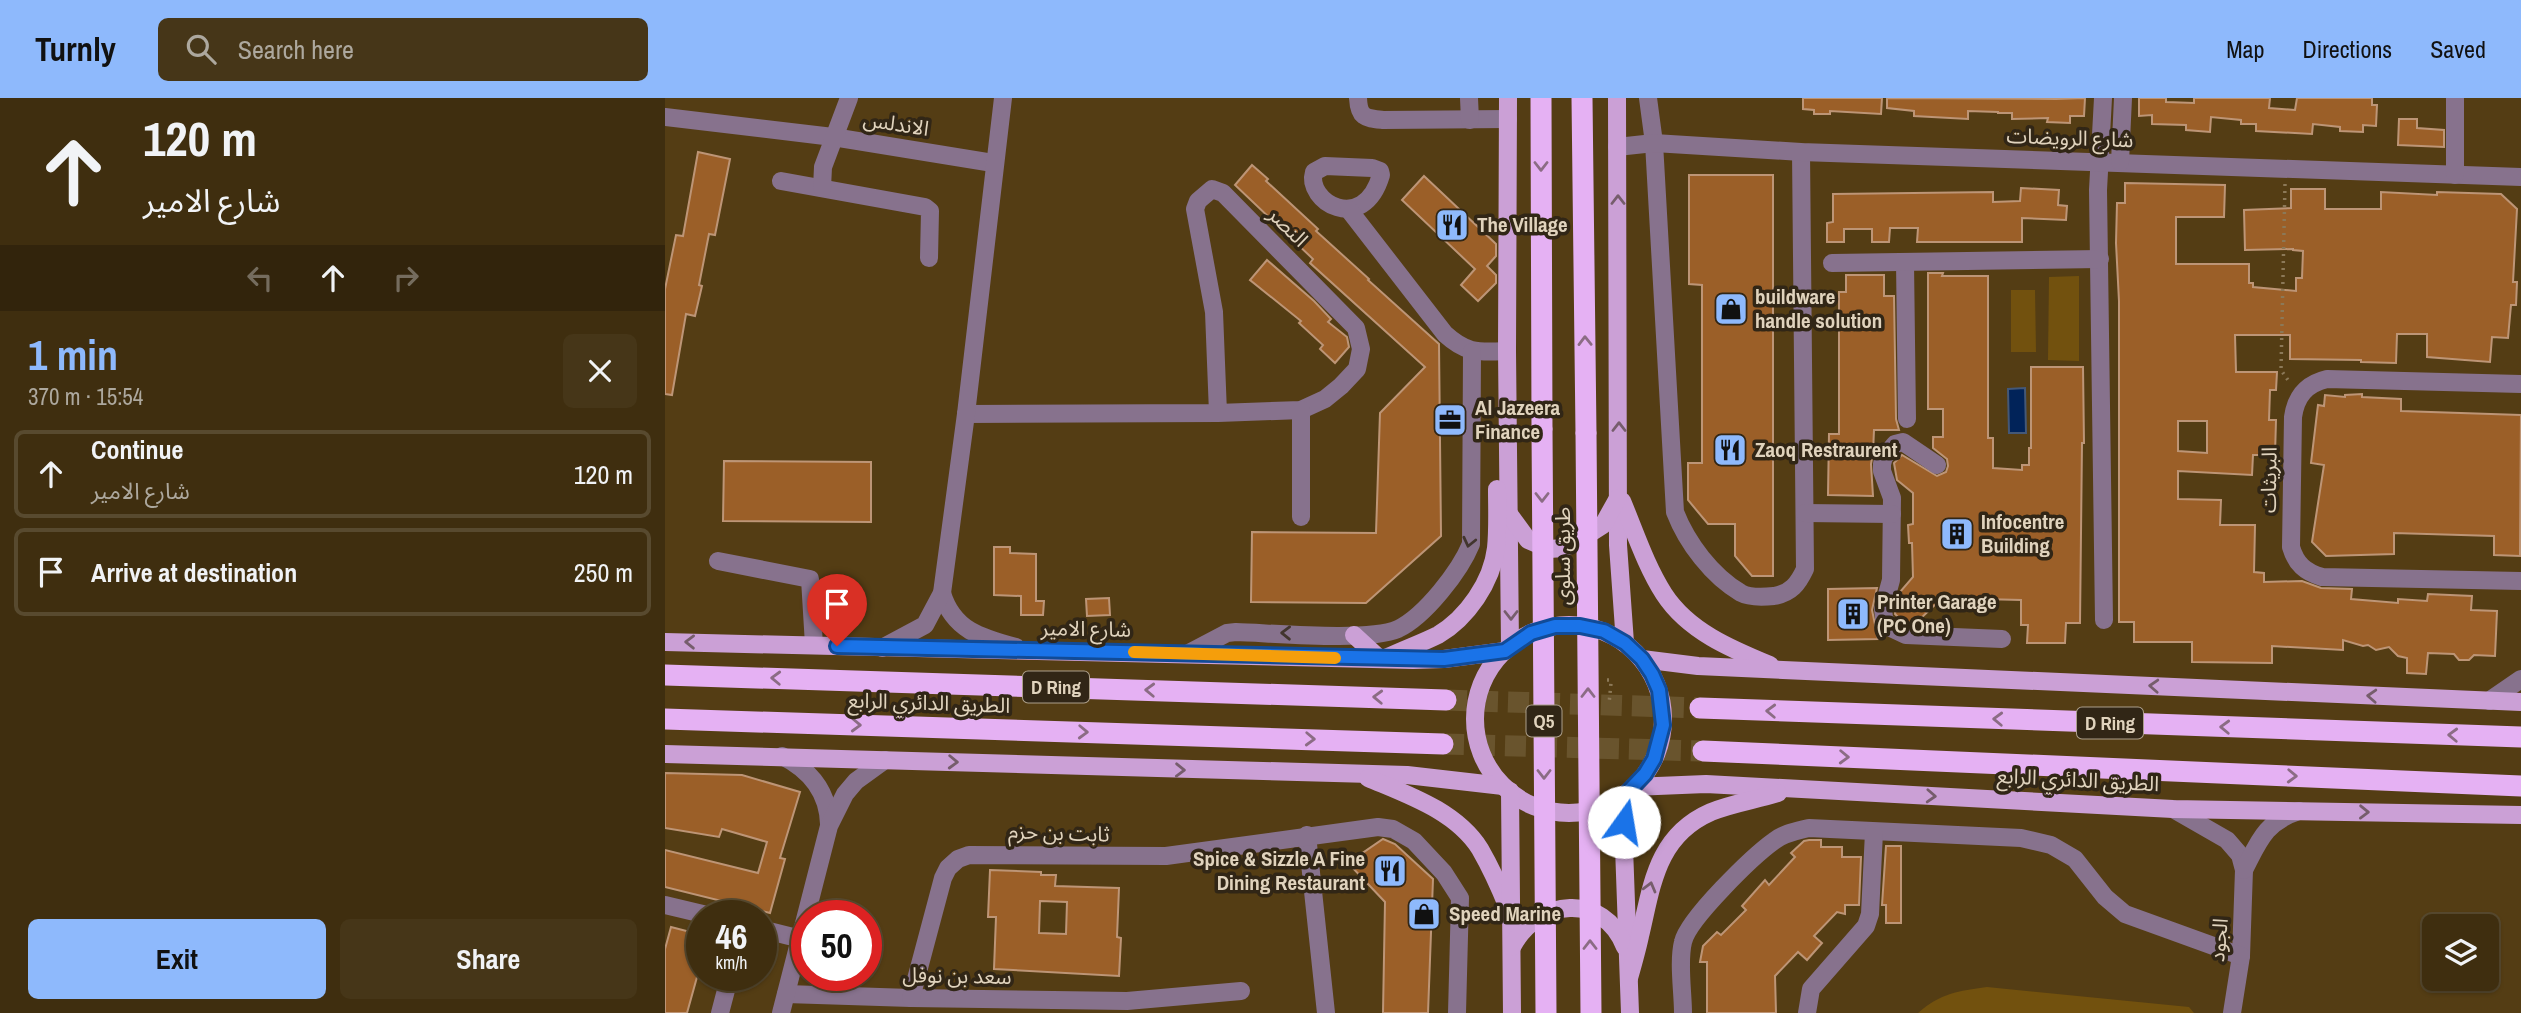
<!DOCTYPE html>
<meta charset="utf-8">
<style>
body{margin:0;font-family:"Archivo Narrow","Noto Sans Arabic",sans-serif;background:#463618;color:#f1f3f6;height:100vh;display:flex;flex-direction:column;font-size:26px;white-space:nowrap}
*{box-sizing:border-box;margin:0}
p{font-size:23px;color:#ada89e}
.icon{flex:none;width:38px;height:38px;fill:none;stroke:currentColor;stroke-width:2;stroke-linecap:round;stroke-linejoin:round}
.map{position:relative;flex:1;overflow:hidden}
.sheet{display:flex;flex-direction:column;background:#3f2e0f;width:665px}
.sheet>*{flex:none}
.top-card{background:#3f2e0f;color:#f1f3f6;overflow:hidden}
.tools{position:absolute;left:1757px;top:816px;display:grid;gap:14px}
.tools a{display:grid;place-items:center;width:77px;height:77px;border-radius:10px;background:#3f2e0f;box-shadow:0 2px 5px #0004,0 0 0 2px #584a2f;font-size:35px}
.speed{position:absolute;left:21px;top:802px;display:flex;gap:14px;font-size:35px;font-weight:700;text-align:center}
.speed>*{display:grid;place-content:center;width:91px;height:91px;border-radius:50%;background:#3f2e0f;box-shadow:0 2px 5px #0004,0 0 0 2px #584a2f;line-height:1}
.speed small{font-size:18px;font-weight:400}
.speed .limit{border:10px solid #d22;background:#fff;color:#111}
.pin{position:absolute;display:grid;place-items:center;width:60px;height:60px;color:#fff;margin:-72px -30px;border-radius:50% 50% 50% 0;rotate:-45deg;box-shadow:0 0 7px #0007}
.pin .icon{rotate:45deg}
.me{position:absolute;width:77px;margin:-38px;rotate:13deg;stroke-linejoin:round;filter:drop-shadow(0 0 5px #0008)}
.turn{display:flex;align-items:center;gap:24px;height:147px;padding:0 28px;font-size:32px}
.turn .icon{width:91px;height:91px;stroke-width:2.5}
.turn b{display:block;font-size:49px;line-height:60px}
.lanes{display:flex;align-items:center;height:66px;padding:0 28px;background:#0003;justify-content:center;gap:35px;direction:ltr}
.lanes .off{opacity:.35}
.round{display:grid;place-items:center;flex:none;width:74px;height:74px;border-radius:10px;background:#463618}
.headline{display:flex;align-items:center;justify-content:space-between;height:119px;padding:0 28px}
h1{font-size:42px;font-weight:700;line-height:52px;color:#8eb9fc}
.button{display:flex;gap:14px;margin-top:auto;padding:14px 28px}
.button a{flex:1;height:80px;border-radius:10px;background:#8eb9fc;color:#111;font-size:28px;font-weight:700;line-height:80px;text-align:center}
.button a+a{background:#463618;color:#f1f3f6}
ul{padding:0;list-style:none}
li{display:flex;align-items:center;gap:21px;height:88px;margin:0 14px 10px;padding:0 14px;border:4px solid #584a2f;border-radius:10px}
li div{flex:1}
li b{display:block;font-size:26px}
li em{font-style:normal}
header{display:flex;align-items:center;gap:42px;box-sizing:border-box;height:98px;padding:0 35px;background:#8eb9fc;color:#111}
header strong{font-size:33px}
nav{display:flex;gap:38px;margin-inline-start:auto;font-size:24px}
.search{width:490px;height:63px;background:#463618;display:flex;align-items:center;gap:18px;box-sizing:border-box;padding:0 24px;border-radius:10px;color:#ada89e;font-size:26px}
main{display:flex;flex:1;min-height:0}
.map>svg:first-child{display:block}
.green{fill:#72510e}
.water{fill:#012359;stroke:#445877;stroke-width:2}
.building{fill:#9b5f28;stroke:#bd9576;stroke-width:2;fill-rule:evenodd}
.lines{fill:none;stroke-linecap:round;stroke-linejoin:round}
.highway-tunnel{stroke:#69542d;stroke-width:21;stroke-dasharray:21 10;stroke-linecap:butt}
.path{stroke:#8c7958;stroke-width:3.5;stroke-dasharray:2 5;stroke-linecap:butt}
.minor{stroke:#87728d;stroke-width:18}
.major{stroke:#cba0d6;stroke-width:18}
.highway{stroke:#e5b1f3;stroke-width:21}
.highway-bridge{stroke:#e5b1f3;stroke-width:21}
.oneway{stroke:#8b6c84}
.oneway2{stroke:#765d6c}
.oneway3{stroke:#42352e}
.route-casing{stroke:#114b97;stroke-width:18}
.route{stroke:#1a73e8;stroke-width:12}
.slow{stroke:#f59e0b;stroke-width:12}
.labels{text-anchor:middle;stroke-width:7;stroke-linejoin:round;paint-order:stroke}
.shield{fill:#312616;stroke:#ac9f8b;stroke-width:2}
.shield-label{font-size:19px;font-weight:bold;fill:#e0d3bd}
.street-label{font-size:21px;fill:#e0d3bd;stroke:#312616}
.poi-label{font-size:21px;font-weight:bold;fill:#e0d3bd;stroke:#312616;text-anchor:start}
</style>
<header>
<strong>Turnly</strong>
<div class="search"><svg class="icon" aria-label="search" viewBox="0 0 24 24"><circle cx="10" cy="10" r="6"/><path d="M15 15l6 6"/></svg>Search here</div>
<nav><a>Map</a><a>Directions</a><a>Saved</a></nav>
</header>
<main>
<section class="sheet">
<div class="top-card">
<div class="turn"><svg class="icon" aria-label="ahead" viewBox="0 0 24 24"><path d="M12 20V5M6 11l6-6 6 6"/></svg><div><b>120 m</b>شارع الامير</div></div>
<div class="lanes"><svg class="icon off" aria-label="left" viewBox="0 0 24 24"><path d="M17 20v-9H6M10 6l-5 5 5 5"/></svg><svg class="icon" aria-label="ahead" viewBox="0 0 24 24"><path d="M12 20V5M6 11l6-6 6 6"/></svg><svg class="icon off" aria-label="right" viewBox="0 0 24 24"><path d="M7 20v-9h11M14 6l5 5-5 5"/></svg></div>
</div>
<div class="headline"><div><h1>1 min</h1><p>370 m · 15:54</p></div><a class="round"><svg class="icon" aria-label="close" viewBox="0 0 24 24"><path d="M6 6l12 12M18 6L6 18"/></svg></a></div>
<ul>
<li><svg class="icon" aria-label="ahead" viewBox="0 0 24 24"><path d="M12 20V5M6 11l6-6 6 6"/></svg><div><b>Continue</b><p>شارع الامير</p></div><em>120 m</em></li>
<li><svg class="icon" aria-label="arrive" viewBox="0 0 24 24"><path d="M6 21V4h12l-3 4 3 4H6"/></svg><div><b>Arrive at destination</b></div><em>250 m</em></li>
</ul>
<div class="button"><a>Exit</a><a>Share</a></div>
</section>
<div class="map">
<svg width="1856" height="915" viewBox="0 0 1856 915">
<rect width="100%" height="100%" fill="#543d14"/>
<g class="green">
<path d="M1414,178V263L1383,262L1384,179Z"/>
<path d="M1346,192H1370L1371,254H1346Z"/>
<path d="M1322,889L1524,909L1529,915H1253C1276,895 1293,893 1322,889Z"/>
</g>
<path class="water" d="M1360,290L1361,335H1344L1343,291Z"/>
<g class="building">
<path d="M1138,0H1217L1216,16L1165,13V16H1149V12L1138,11Z"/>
<path d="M1222,0L1391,1L1420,0L1419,18H1405V25L1382,24L1383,20L1347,21V15H1333V14L1303,13V21L1249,18V13L1222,10Z"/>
<path d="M1474,0H1501V4L1529,5V0H1605L1604,10L1630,12L1632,0H1707V7H1712L1711,28L1698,27V34L1675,33V29L1648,26L1647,36L1591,33V26H1576V22L1546,19L1545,34L1521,32V27L1487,26V17L1474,18Z"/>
<path d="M1734,21H1752V30L1779,32V49L1733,47Z"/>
<path d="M33,54L65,61L50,137L44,136L34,187L37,188L30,218L21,216L7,297L0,296V191L11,137L18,138Z"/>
<path d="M587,67L603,81L601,83L653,131L651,133L704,181L703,182L774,246L776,438L701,505L586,504L587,434L711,435L715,315L760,269L645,165L648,161L570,87Z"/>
<path d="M1024,77H1108V478H1087L1070,458V426H1043L1023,402V365H1037V187L1024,186Z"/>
<path d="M759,78L831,146V158L822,168L831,177V185L813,203L796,187L810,171L737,102Z"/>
<path d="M1460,85L1560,87L1559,119H1511V166H1584V185H1588V189L1631,193V180H1637L1638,153L1628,152V151L1580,152L1579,112L1626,110V91H1660V111H1716V94L1772,97V94L1836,96L1852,111L1848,184H1852L1851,207H1846L1843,240L1827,239L1825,264L1762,259V236H1732L1731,265L1696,264V262L1625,261V237H1570L1571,274H1612L1611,292H1605L1604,322H1611L1610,357H1588L1587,377L1513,373V401L1556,402L1555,427H1590L1589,474L1599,475V484L1637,483L1656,490L1687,491L1686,501L1733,505V501L1762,503L1763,496L1807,498L1806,512L1832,513L1830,558L1809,557L1804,562H1794L1789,556L1763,555L1761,576L1742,575V560L1733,558L1724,549L1711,552L1703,547L1698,548L1678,542V552L1607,548V565L1527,564V544H1469V524H1454V203L1451,145L1452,105H1460ZM1513,323H1542V355L1513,353Z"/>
<path d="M1356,90L1394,92L1393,107L1402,108L1401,122L1357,120V144H1252L1253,130H1225L1224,144H1207V131H1179V144H1162V125L1168,124V96L1328,94V104L1355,103Z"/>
<path d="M602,162L649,203L666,221L663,224L682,239L684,249L670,265L655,251L658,247L634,225L636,223L585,182Z"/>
<path d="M1263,175H1278L1277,178H1323V340H1328V370L1357,372V367H1364V350H1366V269H1418L1419,345H1417L1415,525H1401L1400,545H1362L1363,527H1356V502L1277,500L1250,526L1236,522L1230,516L1235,494L1248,479L1247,445H1244L1243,427L1248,426V395L1232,382L1229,365L1237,357L1272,378L1281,374L1283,368L1282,361L1268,350V339H1278V311H1263Z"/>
<path d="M1181,177H1219V198H1229L1231,321L1234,332H1209L1208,355L1206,366L1208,398L1163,397L1164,336H1174V194H1181Z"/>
<path d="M1697,296V299L1736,301V313L1856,317L1855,458L1829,457V438L1729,435V456L1661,458L1647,444L1659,367L1646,365L1653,307L1659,308L1660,297L1680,299V297Z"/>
<path d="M59,363L206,364V424L58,423Z"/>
<path d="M329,449H345V455L371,456V503H379L378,517H356V498L329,497Z"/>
<path d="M1212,490L1207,512L1213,541L1163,542V491Z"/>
<path d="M444,500L445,517L422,518L421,501Z"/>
<path d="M0,675L77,677L135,694L115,760L120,761L105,815L0,789V752L93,775L102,744L57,731L54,739L0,730Z"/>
<path d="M718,741L730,746L768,781L763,915H718L720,804L683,765Z"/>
<path d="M1144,742H1156V749H1177V759H1196L1194,807H1180V816L1172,814L1149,838L1157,845L1142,862L1133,854L1110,878L1111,915H1042V864H1035L1038,848L1052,834L1056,837L1081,812L1077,808L1100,782L1104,787L1130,759L1126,755L1139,743Z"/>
<path d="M1221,748H1236V825H1221V807H1217Z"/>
<path d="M325,772L376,774V777H391L390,788L454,790L452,839L456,840L454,878L329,871L331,819H323ZM375,803L402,804L401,836L374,835Z"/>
<path d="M6,829L37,837V861L22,915H0V851Z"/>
<path d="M96,843L111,846L109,855L96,852Z"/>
</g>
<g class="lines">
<g class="highway-tunnel">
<path d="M781,602L1035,610"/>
<path d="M778,646L1038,653"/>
</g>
<g class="path">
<path d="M1620,86L1616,272L1625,285"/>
<path d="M942,582H945L946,585L944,606"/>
</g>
<g class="minor">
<path d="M693,0C694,20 700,20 718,22L843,21"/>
<path d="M804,0L805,22"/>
<path d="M983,0L989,45L1010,414C1022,445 1047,478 1076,495C1085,500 1099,499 1109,498C1126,495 1133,486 1140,471L1136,54"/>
<path d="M1438,0L1433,92L1439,522"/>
<path d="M0,19L168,39L328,65"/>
<path d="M952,49L989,45L1136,54L1856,79"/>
<path d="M1455,64L1458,0"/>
<path d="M660,68L707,70L715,73L716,77C698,138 640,103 649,74Z"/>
<path d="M1790,77V0"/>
<path d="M116,83L260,109L265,113L264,160"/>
<path d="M157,90L158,69L184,0"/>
<path d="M684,112L780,236C802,256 813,254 842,253"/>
<path d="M1240,164L1242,321"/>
<path d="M1167,165L1435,161"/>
<path d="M1856,286L1662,281C1641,286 1631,298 1628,319L1626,449C1631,466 1640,474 1657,479L1856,483"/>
<path d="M301,316L553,315L636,312L660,301L676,288L692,271L696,251L691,230L558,95L547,91L533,103L530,111L549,214L553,315"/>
<path d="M1272,367L1238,344L1230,346L1219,359L1217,366V373L1227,400L1226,482L1218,511L1219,520L1224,529L1241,537L1337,541"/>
<path d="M1140,415L1227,416"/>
<path d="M636,419V312"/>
<path d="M53,463L145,481L149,547"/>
<path d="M277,495C288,532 316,540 351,549"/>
<path d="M217,550L260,527L277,495L301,316L338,0"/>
<path d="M524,555L562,535L571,534C608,535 703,544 733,531C760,518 795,473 806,446L807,254"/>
<path d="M1824,603L1856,581"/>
<path d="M117,658C145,672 163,694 164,726"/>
<path d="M1508,711L1562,742L1575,757L1579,772L1576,858L1567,915"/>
<path d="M642,737L661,915"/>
<path d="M1579,772C1594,743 1600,724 1634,713"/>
<path d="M0,807L42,817"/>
<path d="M96,831L136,841"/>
<path d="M121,896L246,900L462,903L576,893"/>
<path d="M246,900L278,780L283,770L293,761L304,757L501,758L713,729L728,731L749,743L779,775L795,800L792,915"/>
<path d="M55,915L65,877"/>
<path d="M116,915L164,728L180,696L191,683L220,662"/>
<path d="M1018,915C1018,894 1013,864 1018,844C1023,821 1088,758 1109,743C1119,735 1132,733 1144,730L1356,740L1386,747L1410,761L1440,799L1460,816L1576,858"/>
<path d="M1142,915L1146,891L1201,828L1205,816L1209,734"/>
</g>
<g class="major">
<path d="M843,0L842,253L845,548"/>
<path d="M952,0L953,447L960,545"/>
<path d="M957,403C970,434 981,468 999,496C1023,533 1066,551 1105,567"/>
<path d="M844,416L863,442L884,451L899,450L913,443L938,427L953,400"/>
<circle cx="904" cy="621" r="94"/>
<path d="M689,537L715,561"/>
<path d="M0,544L748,562L779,561L840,553"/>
<path d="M723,559C740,551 757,545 773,537C802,520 827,484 831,450C833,431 832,410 832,391"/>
<path d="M977,561L1033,568L1118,572L1856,604"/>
<path d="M0,656L742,677L838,688"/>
<path d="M703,680C743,697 791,713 815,751C826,770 835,790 843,810"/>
<path d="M968,689L1041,686L1508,711L1856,717"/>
<path d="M845,693L847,915"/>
<path d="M961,696L959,749L965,915"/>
<path d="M847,849C872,800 939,794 960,849"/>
<path d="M964,880C968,866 972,852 975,838C987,788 991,738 1046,714C1068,705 1091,702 1113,695"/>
</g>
<g class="highway">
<path d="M876,0L877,331"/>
<path d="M917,0L921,335"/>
<path d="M0,577L781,602"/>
<path d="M1035,610L1856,639"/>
<path d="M0,621L778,646"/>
<path d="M1038,653L1856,688"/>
</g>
<g class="highway-bridge">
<path d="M877,331L881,915"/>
<path d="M921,335L926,915"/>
</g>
</g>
<defs><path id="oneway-chevron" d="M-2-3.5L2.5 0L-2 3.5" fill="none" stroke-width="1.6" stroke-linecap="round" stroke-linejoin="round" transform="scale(1.75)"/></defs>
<g class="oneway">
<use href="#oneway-chevron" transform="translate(876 68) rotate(90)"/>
<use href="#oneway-chevron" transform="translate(920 243) rotate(-91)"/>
<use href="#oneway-chevron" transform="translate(877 399) rotate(90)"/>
<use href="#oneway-chevron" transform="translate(111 580) rotate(-178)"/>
<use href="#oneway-chevron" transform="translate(485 592) rotate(-178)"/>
<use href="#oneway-chevron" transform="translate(923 595) rotate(-90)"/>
<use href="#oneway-chevron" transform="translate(713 599) rotate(-178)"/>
<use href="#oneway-chevron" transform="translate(1106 613) rotate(-178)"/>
<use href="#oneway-chevron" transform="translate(1333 621) rotate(-178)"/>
<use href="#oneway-chevron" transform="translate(191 627) rotate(2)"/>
<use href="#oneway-chevron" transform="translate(1560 629) rotate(-178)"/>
<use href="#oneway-chevron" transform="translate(418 634) rotate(2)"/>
<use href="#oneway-chevron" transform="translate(1788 637) rotate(-178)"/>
<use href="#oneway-chevron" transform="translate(645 641) rotate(2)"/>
<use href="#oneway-chevron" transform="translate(1179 659) rotate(2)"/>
<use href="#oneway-chevron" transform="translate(879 676) rotate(90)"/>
<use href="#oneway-chevron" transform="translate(1627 678) rotate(2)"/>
<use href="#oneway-chevron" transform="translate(925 847) rotate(-90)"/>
</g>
<g class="oneway2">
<use href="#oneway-chevron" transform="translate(953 102) rotate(-90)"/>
<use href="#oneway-chevron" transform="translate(954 329) rotate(-90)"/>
<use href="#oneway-chevron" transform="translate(846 517) rotate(90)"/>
<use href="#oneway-chevron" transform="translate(25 544) rotate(-179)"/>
<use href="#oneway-chevron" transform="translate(1489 588) rotate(-177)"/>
<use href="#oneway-chevron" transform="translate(1707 598) rotate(-177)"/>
<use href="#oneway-chevron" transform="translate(288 664) rotate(2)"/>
<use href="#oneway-chevron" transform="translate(515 672) rotate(1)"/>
<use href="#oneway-chevron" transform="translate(1266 698) rotate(3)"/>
<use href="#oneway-chevron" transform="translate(1699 714) rotate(1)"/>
<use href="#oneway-chevron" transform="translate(985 789) rotate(-75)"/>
</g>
<g class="oneway3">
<use href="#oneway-chevron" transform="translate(804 444) rotate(103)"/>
<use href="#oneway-chevron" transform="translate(621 535) rotate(-179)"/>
</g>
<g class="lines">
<defs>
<path id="route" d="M172,548L779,561L840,553L866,535L890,528H915L939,533L960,545L977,561L987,576L994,592L998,627L989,661L980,676L961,696L959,724"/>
</defs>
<use href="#route" class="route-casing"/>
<use href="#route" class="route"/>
<path class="slow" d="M469,554L670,560"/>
</g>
<defs>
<symbol id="restaurant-square" viewBox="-11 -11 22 22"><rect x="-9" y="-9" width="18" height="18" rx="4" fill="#8eb9fc" stroke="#312616"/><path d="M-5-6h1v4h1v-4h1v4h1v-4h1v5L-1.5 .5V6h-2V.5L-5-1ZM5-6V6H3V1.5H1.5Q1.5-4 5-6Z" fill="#111"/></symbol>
<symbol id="shop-square" viewBox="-11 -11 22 22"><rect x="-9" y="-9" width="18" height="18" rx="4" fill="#8eb9fc" stroke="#312616"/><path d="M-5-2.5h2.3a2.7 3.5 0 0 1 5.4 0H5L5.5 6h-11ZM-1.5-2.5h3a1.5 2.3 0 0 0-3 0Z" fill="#111"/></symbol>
<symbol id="office-square" viewBox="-11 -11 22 22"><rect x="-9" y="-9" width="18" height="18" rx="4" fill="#8eb9fc" stroke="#312616"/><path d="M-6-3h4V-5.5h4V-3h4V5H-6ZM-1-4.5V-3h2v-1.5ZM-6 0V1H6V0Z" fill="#111"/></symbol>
<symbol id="building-square" viewBox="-11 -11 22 22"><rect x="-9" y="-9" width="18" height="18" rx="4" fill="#8eb9fc" stroke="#312616"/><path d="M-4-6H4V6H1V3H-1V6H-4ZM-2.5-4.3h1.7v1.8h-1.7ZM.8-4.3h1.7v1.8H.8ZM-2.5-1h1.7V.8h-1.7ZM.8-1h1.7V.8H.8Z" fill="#111"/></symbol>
</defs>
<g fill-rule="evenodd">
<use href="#restaurant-square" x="768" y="108" width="38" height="38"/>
<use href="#shop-square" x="1047" y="192" width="38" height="38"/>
<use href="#office-square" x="766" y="303" width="38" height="38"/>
<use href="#restaurant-square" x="1046" y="333" width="38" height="38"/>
<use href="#building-square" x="1273" y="417" width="38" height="38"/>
<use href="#building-square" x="1169" y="497" width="38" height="38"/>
<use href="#restaurant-square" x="706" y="754" width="38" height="38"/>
<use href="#shop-square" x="740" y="797" width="38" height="38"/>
</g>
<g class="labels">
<g class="shield">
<rect x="358" y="573.5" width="66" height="31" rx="5"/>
<rect x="861.5" y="607.5" width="35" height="31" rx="5"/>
<rect x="1412" y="609.5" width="66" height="31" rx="5"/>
</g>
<g class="shield-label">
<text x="391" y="596">D Ring</text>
<text x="879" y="630">Q5</text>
<text x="1445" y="632">D Ring</text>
</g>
<g class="street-label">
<text transform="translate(231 26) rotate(9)" y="7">الاندلس</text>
<text transform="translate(1405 40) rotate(2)" y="7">شارع الرويضات</text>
<text transform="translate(623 129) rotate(45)" y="7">النصر</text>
<text transform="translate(1604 382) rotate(-89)" y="7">البريثات</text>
<text transform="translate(898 458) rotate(-90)" y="7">طريق سلوى</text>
<text transform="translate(421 531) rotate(1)" y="7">شارع الامير</text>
<text transform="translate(264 605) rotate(2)" y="7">الطريق الدائري الرابع</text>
<text transform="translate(1413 682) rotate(3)" y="7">الطريق الدائري الرابع</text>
<text transform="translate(394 735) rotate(2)" y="7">ثابت بن حزم</text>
<text transform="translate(1554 842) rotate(-85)" y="7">الجود</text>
<text transform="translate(292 878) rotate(1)" y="7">سعد بن نوفل</text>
</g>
<g class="poi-label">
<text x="812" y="134">The Village</text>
<text x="1090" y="206">buildware<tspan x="1090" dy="24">handle solution</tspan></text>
<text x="810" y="317">Al Jazeera<tspan x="810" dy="24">Finance</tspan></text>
<text x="1090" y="359">Zaoq Restraurent</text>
<text x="1316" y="431">Infocentre<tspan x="1316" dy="24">Building</tspan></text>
<text x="1212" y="511">Printer Garage<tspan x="1212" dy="24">(PC One)</tspan></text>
<text x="700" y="768" text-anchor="end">Spice &amp; Sizzle A Fine<tspan x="700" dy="24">Dining Restaurant</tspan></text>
<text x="784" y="823">Speed Marine</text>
</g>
</g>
</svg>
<div class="tools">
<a><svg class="icon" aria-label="layers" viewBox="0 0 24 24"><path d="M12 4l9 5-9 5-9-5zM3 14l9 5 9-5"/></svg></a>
</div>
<div class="speed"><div>46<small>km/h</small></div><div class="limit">50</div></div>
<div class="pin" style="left:172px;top:548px;background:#d93025"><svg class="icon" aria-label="arrive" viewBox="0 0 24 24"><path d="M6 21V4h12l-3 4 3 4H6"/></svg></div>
<svg class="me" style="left:959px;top:724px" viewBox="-20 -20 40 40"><circle r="19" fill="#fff"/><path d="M0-13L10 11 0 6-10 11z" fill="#1a73e8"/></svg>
</div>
</main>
